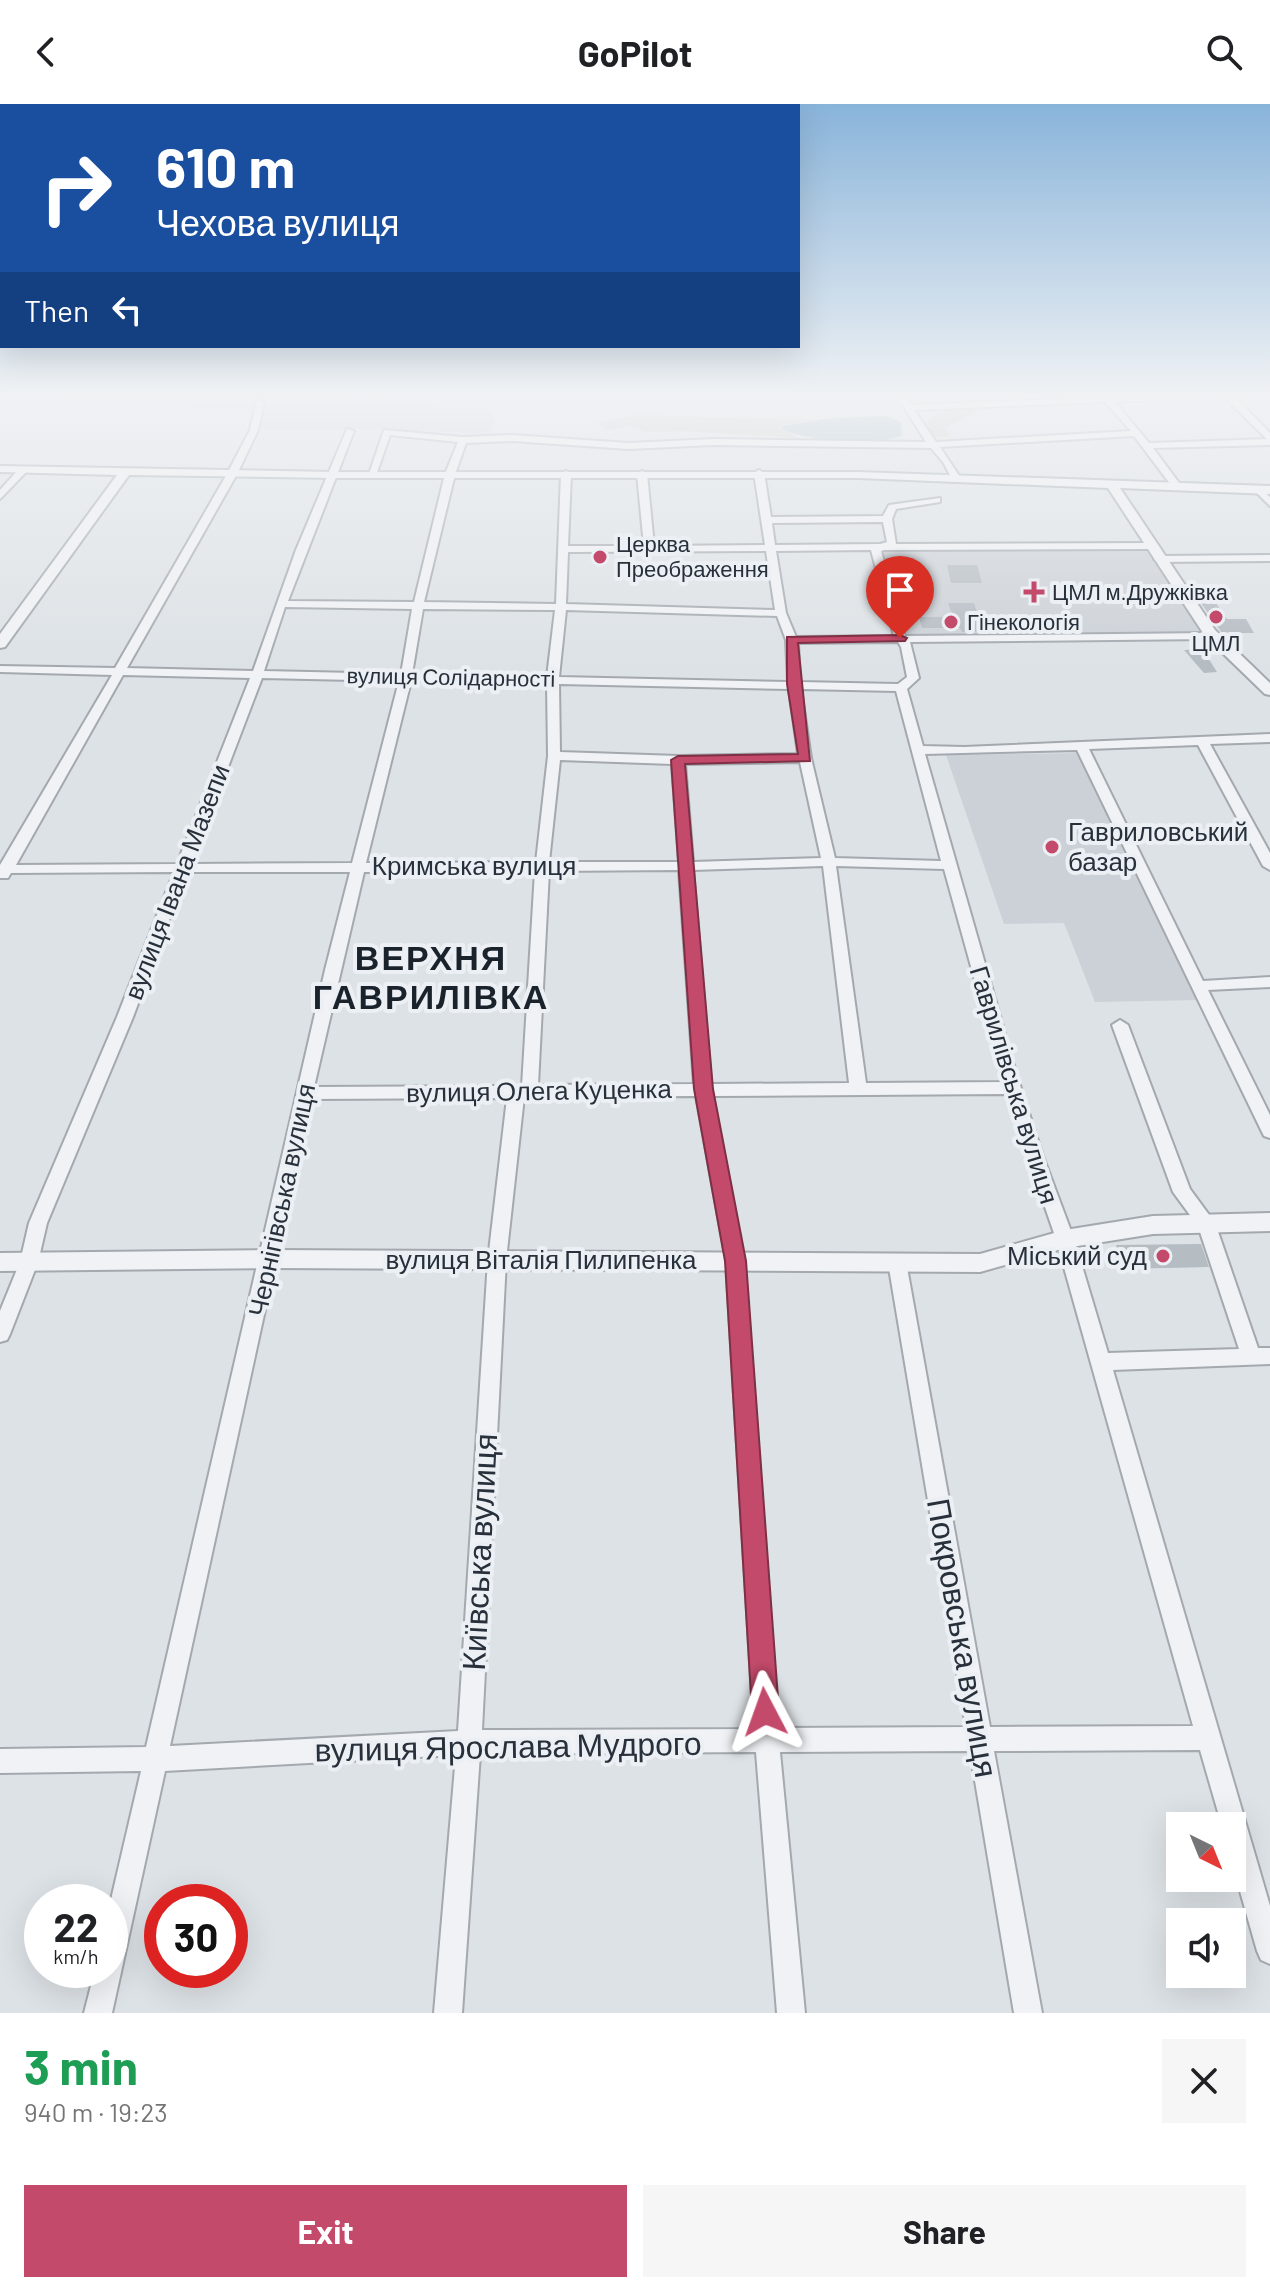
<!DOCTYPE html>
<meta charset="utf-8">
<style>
body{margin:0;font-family:Barlow,sans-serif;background:#f6f6f6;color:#202124;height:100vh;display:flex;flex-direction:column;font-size:30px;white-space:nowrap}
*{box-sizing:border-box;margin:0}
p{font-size:26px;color:#757577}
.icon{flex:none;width:44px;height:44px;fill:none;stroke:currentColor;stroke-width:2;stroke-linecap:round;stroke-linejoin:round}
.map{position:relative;height:1909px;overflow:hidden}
.panel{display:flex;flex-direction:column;background:#fff;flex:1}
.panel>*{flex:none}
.banner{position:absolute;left:0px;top:0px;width:800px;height:244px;box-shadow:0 8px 32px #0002;background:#1a4fa0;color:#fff;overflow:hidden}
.needle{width:52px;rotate:137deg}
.buttons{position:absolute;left:1166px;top:1708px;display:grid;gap:16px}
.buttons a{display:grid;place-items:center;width:80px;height:80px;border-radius:0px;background:#fff;box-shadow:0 8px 32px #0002;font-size:40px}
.speed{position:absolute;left:24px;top:1780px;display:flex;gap:16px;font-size:40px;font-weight:700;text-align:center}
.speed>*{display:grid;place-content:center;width:104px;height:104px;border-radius:50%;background:#fff;box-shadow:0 8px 32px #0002;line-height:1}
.speed small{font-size:20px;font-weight:400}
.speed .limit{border:12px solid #d22;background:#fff;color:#111}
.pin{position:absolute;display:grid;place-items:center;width:68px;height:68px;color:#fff;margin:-82px -34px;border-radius:50% 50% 50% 0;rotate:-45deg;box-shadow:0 0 8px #0007}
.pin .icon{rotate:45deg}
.me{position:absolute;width:88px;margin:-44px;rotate:356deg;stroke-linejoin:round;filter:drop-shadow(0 0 6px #0008)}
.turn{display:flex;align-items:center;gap:28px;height:168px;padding:0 24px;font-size:36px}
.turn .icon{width:104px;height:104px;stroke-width:2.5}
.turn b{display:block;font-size:56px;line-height:68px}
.then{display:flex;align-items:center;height:76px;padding:0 24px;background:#0003;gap:16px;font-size:30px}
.round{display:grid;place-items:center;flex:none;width:84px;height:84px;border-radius:0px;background:#f6f6f6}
.summary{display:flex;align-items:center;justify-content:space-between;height:136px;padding:0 24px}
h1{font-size:48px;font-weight:700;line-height:60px;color:#1e9e55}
.action{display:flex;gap:16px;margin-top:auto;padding:16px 24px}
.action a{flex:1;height:92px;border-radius:0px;background:#c34a6a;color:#fff;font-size:32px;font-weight:700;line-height:92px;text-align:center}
.action a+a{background:#f6f6f6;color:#202124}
header{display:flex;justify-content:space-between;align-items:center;height:104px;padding:0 24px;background:#fff;font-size:36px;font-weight:700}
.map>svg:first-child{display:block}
.built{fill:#ccd1d7}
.green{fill:#c5cfbf}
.water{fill:#9bb3c4}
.building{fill:#b5bcc2}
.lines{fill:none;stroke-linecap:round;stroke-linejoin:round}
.minor-casing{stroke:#a3a9af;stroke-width:4}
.tertiary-casing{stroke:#a3a9af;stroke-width:4}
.minor{fill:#f0f2f5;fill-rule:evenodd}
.tertiary{fill:#f0f2f5;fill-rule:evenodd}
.route{fill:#c34a6a;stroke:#7f3045;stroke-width:2}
.poi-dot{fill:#c34a6a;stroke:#ecf0f4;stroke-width:3}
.labels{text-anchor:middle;stroke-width:8;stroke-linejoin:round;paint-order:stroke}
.far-poi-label{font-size:22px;fill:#28313b;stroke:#ecf0f4;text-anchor:start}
.far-street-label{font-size:22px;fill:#28313b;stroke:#ecf0f4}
.poi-label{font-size:26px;fill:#28313b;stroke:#ecf0f4;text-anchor:start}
.street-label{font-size:26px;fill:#28313b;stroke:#ecf0f4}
.near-street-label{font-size:32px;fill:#28313b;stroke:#ecf0f4}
.district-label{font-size:34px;font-weight:bold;letter-spacing:2px;fill:#1a222c;stroke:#ecf0f4}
</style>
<header><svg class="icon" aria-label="back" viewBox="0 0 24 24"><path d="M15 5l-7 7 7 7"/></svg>GoPilot<svg class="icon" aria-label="search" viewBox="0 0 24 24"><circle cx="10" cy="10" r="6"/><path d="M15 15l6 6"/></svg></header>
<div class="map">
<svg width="1270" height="1909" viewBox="0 0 1270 1909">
<rect width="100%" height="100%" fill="#dde2e6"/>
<g class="built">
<path d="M61,292H352L425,296L438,304L492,307L494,318L489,330L383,325H260L257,308L247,305L99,301L77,299Z"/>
<path d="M1148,444L1206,530L903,533L880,447Z"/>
<path d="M1083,649L1199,896L1095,898L1064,819L1004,820L946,651Z"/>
</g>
<g class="green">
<path d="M971,302L980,306L945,324L950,331L942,334C933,331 928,329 928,318L937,309Z"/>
<path d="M639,311L809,316L782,321L781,325L798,334L684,327L647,328L628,322L606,327L597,319Z"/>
</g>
<path class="water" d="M885,312L901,318L902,332C874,340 808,338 782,325L783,322L823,315Z"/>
<g class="building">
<path d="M947,461H977L982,479H951Z"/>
<path d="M1196,492H1211L1227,515H1246L1254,529H1222Z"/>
<path d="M948,499H974L984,528H962L960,524H922L919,513H953Z"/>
<path d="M1202,545L1210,557L1217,568L1204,569L1184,546Z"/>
<path d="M1201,1140L1209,1163L1124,1165L1116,1141Z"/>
</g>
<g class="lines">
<defs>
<g id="minor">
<path d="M897,292H905L911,301L1129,292H1193L1189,295L1115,298L1149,339L1270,335V341L1153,344L1182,383L1177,386L1174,385L1134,332L940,343L960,373L955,376L952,375L943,358L931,344L713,341L629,345L512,337L466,339L455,370L424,498L556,500L561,370L566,367L571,370L568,442H644L637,370L642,367L647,370L654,442L765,441L754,369L759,366L764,369L771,413L883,412L889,401L940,394V398L896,405L892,415L896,440L1151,439L1156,442L1151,445L884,446L881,447L905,532L1213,529L1219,532L1213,535L910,538L919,574L907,585L923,642L964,643L1270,630V638L1210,640L1270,749V766L1263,762L1198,641L1089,645L1203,877L1270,873V883L1208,886L1270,1011V1034L1264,1032L1262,1028L1077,646L925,650L1018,975L1044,1055L1074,1135L1108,1249L1239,1245L1198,1122L1173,1088L1112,921L1120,916L1128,921L1190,1085L1215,1119L1258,1244H1270V1260L1113,1266L1270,1802V1860L1261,1856L1257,1847L1232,1759V1722H1222L1200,1646L994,1647L1042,1909H1014L970,1647L780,1648L805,1909H777L756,1648L480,1650L462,1909H434L456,1651L165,1667L112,1909H84L95,1866H110V1800L141,1667L0,1669V1645L146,1643L325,866L350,768H187L133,913L47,1119L38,1158L10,1230L7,1236L0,1238V1207L20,1158L29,1119L117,913L174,768L11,769L8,774H0V761L112,571L0,568V562L115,564L227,370L250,326L257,296L264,298L258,326L237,370L127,564L253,567L296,446L347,325L354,327L288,497L414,498L445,370L458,338L390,331L376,371L368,373L384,326L463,333L512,331L629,339L713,335L926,338ZM1105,298L1131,327L936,338L914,306ZM883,418L887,438L880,440L775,441L772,419ZM871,446L894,532L796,533L786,509L776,447ZM766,447L775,506L566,500L568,448ZM285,503L412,505L401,570L264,567ZM423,505L555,506L547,573L412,570ZM566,506L777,512L786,536L788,578L559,573ZM898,538L901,543L907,573L898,580L800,578L798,539ZM123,571L250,574L177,760L16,761ZM262,574L399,577L352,759L191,760ZM411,577L547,580L548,652L536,758L366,759ZM559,580L789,585L798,650L678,652L560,648ZM801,585L896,587L941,757L835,754L811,654ZM560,656L672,660L679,758H549ZM800,658L821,754L693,758L685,660ZM823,762L849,979L711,980L693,766ZM836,762L944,765L1003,978L866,979ZM679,766L694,980L538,981L549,767ZM535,767L522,982L314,983L364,768ZM1006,990L1056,1135L1193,1622L990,1623L906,1158L903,1153L897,1151L891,1153L888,1158L966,1623L778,1624L744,1157L713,992ZM696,992L726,1157L754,1625L482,1626L506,1156L524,993ZM507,994L488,1156L458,1627L170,1642L311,995Z"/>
<path d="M20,364L28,366L0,395V386Z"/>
<path d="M1259,383L1270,393V402L1254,386Z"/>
<path d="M1270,451V457L1159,458L1154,455L1159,452Z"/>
</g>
<g id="tertiary">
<path d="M1223,292H1234L1270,329V338Z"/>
<path d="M0,362L333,368H858L1270,382V390L1120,384L1215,526L1270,579V591L1265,590L1205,532L1108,384L858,374H333L129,371L5,543L0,544V530L117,371L0,368Z"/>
<path d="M1270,1109V1127L1153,1130L1065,1144L980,1168L270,1164L0,1167V1149L270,1146L980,1150L1065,1126L1153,1112Z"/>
</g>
</defs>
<use href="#minor" class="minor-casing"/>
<use href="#tertiary" class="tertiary-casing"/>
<use href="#minor" class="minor"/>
<use href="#tertiary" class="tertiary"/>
</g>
<linearGradient id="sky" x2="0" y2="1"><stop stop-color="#89b4da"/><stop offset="0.52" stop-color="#f0f2f4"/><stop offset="1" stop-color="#f0f2f4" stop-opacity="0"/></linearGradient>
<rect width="1270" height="559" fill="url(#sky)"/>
<path class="route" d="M900,531L907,534L905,537L798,539L810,657L685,660L713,985L746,1157L779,1608L775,1617L765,1621L756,1617L752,1608L725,1157L694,985L671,656L678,652L798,650L787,580V533Z"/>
<g class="poi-dot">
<circle cx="600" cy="453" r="8"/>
<path d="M1030 476h8v8h8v8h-8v8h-8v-8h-8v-8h8z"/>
<circle cx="1216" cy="513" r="8"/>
<circle cx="951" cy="518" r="8"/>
<circle cx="1052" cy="743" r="8"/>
<circle cx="1163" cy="1152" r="8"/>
</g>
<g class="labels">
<g class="far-poi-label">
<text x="616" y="448">Церква<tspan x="616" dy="25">Преображення</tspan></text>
<text x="1052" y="496">ЦМЛ м.Дружківка</text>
<text x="967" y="526">Гінекологія</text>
<text x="1216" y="547" text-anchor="middle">ЦМЛ</text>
</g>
<g class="far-street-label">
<text transform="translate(451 573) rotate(1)" y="8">вулиця Солідарності</text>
</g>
<g class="poi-label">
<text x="1068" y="737">Гавриловський<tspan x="1068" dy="30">базар</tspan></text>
<text x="1147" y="1161" text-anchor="end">Міський суд</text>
</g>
<g class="street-label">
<text x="474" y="771">Кримська вулиця</text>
<text transform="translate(177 778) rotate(-69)" y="9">вулиця Івана Мазепи</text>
<text transform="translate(1014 981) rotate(73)" y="9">Гаврилівська вулиця</text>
<text transform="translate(539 987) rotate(-1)" y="9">вулиця Олега Куценка</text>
<text transform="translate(282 1096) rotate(-78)" y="9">Чернігівська вулиця</text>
<text x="541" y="1165">вулиця Віталія Пилипенка</text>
</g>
<g class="near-street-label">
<text transform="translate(480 1448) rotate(-87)" y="11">Київська вулиця</text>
<text transform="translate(962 1534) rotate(80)" y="11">Покровська вулиця</text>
<text transform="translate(508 1643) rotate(-1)" y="11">вулиця Ярослава Мудрого</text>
</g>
<g class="district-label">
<text x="431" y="866">ВЕРХНЯ<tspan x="431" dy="39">ГАВРИЛІВКА</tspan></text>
</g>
</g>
</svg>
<div class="buttons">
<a><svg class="needle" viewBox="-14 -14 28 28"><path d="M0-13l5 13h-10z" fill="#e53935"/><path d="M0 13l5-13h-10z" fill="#757577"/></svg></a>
<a><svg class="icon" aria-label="sound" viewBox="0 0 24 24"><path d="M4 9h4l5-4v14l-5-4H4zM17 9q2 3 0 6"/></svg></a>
</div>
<div class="speed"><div>22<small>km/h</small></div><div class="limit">30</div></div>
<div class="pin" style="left:900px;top:534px;background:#d93025"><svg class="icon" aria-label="arrive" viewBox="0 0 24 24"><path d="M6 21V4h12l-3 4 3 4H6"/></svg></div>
<svg class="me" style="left:765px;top:1608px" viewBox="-20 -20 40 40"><path d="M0-17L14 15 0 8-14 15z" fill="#c34a6a" stroke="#fff" stroke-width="4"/></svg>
<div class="banner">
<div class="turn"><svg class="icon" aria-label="right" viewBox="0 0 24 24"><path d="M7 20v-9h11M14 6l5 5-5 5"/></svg><div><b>610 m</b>Чехова вулиця</div></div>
<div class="then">Then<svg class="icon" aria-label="left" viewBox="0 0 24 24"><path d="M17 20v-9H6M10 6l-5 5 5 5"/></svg></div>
</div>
</div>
<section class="panel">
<div class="summary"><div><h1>3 min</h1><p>940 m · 19:23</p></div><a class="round"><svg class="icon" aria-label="close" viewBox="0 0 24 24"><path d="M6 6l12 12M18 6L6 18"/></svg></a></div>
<div class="action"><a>Exit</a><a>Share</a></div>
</section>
